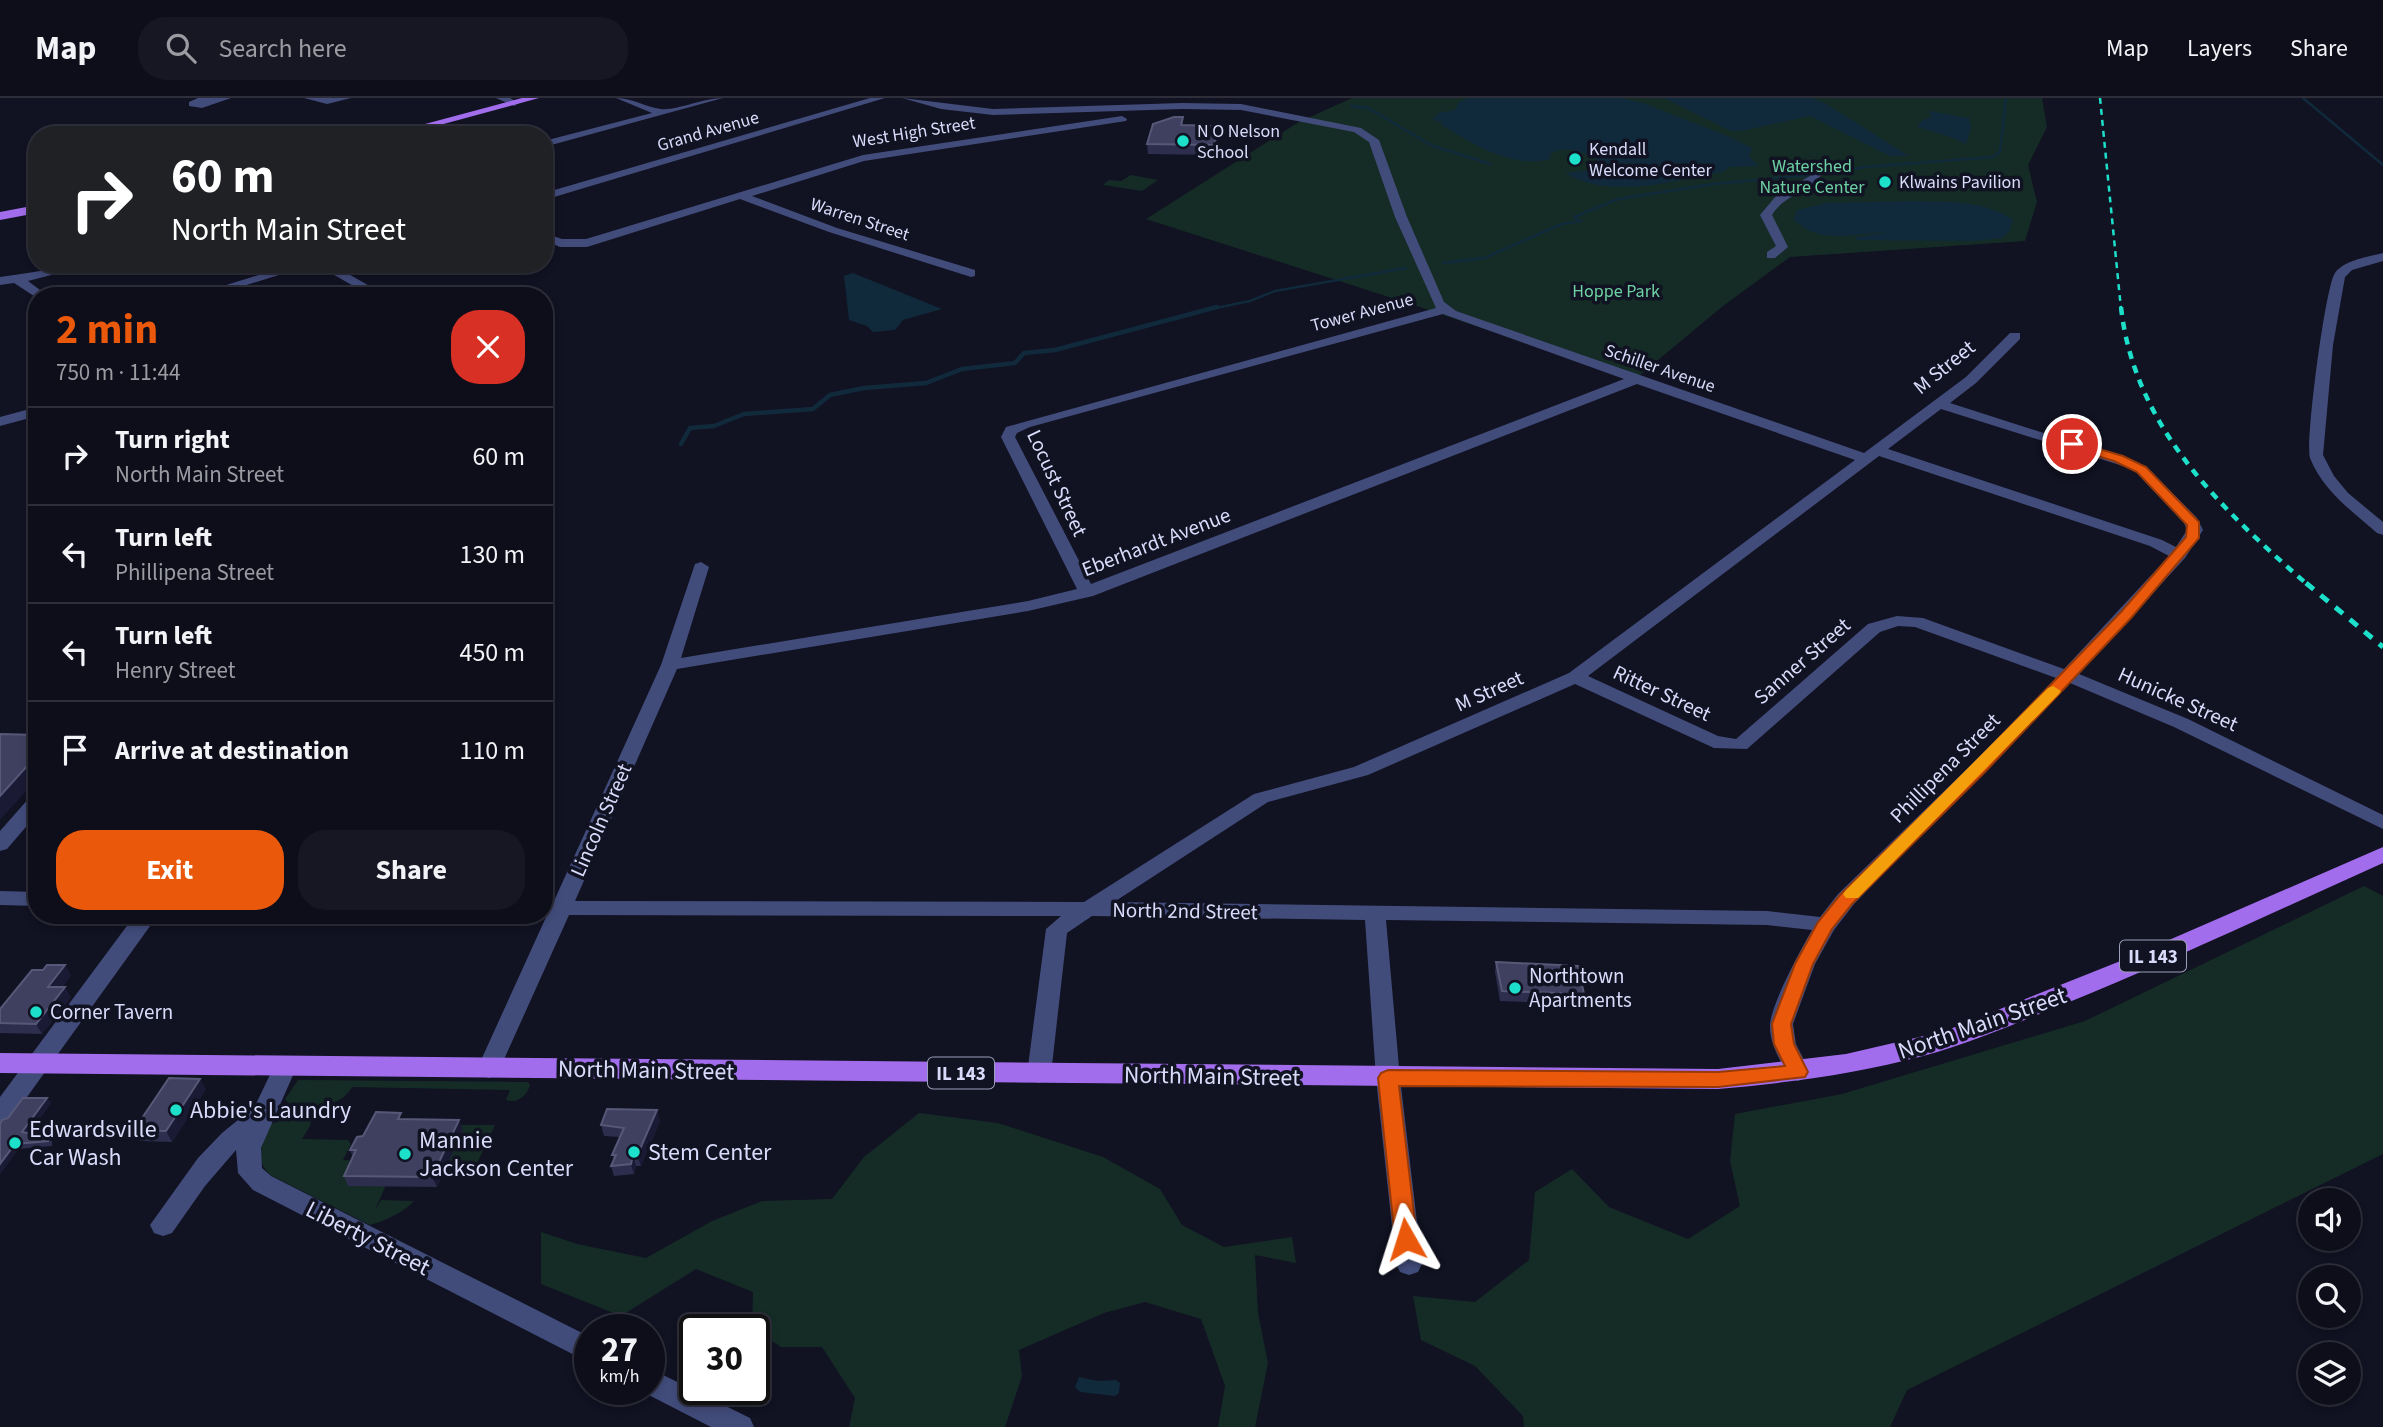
<!DOCTYPE html>
<meta charset="utf-8">
<style>
body{margin:0;font-family:"Source Sans 3",sans-serif;background:#161723;color:#f1f3f6;height:100vh;display:flex;flex-direction:column;font-size:26px;white-space:nowrap}
*{box-sizing:border-box;margin:0}
p{font-size:23px;color:#9a9ca2}
.icon{flex:none;width:38px;height:38px;fill:none;stroke:currentColor;stroke-width:2;stroke-linecap:round;stroke-linejoin:round}
.map{position:relative;flex:1;overflow:hidden}
.drawer{position:absolute;left:28px;top:189px;width:525px;height:637px;display:flex;flex-direction:column;background:#0d0e1a;border-radius:28px;box-shadow:0 4px 10px #0003,0 0 0 2px #2d2e39}
.drawer>*{flex:none}
.hud{position:absolute;left:28px;top:28px;width:525px;height:147px;border-radius:28px;box-shadow:0 4px 10px #0003,0 0 0 2px #2d2e39;background:#202124;color:#fff;overflow:hidden}
.fabs{position:absolute;left:2298px;top:1090px;display:grid;gap:14px}
.fabs a{display:grid;place-items:center;width:63px;height:63px;border-radius:50%;background:#0d0e1a;box-shadow:0 4px 10px #0003,0 0 0 2px #2d2e39;font-size:35px}
.speed{position:absolute;left:574px;top:1216px;display:flex;gap:14px;font-size:35px;font-weight:700;text-align:center}
.speed>*{display:grid;place-content:center;width:91px;height:91px;border-radius:50%;background:#0d0e1a;box-shadow:0 4px 10px #0003,0 0 0 2px #2d2e39;line-height:1}
.speed small{font-size:18px;font-weight:400}
.speed .limit{border:4px solid #111;border-radius:10px;background:#fff;color:#111}
.pin{position:absolute;display:grid;place-items:center;width:60px;height:60px;color:#fff;margin:-30px;border:4px solid #fff;border-radius:50%;box-shadow:0 2px 7px #0007}
.me{position:absolute;width:77px;margin:-38px;rotate:354deg;stroke-linejoin:round;filter:drop-shadow(0 0 5px #0008)}
.turn{display:flex;align-items:center;gap:24px;height:147px;padding:0 28px;font-size:32px}
.turn .icon{width:91px;height:91px;stroke-width:2.5}
.turn b{display:block;font-size:49px;line-height:60px}
.round{display:grid;place-items:center;flex:none;width:74px;height:74px;border-radius:28px;background:#161723}
.overview{display:flex;align-items:center;justify-content:space-between;height:119px;padding:0 28px}
h1{font-size:42px;font-weight:700;line-height:52px;color:#ea580c}
.button{display:flex;gap:14px;margin-top:auto;padding:14px 28px}
.button a{flex:1;height:80px;border-radius:28px;background:#ea580c;color:#fff;font-size:28px;font-weight:700;line-height:80px;text-align:center}
.button a+a{background:#161723;color:#f1f3f6}
ul{padding:0;list-style:none}
li{display:flex;align-items:center;gap:21px;height:98px;padding:0 28px;border-top:2px solid #2d2e39}
li div{flex:1}
li b{display:block;font-size:26px}
li em{font-style:normal}
header{display:flex;align-items:center;gap:42px;box-sizing:border-box;height:98px;padding:0 35px;background:#0d0e1a;border-bottom:2px solid #2d2e39}
header strong{font-size:33px}
nav{display:flex;gap:38px;margin-inline-start:auto;font-size:24px}
.search{width:490px;height:63px;background:#161723;display:flex;align-items:center;gap:18px;box-sizing:border-box;padding:0 24px;border-radius:28px;color:#9a9ca2;font-size:26px}
.map>svg:first-child{display:block}
.green{fill:#152c26}
.water{fill:#102a3c}
.lines{fill:none;stroke-linecap:round;stroke-linejoin:round}
.stream-far1{stroke:#102a3c;stroke-width:2.5}
.stream{stroke:#102a3c;stroke-width:4.5}
.minor{fill:#424c7b;fill-rule:evenodd}
.major{fill:#a26dec;fill-rule:evenodd}
.rail-far2{stroke:#1de0cb;stroke-width:2.5;stroke-dasharray:6 5;stroke-linecap:butt}
.rail-far1{stroke:#1de0cb;stroke-width:4.5;stroke-dasharray:8 7;stroke-linecap:butt}
.rail{stroke:#1de0cb;stroke-width:5;stroke-dasharray:10 9;stroke-linecap:butt}
.wall{fill:#2d2d4e}
.shaded-wall{fill:#1a1a35}
.building{fill:#3f4060;stroke:#575878;stroke-width:2}
.route{fill:#ea580c;stroke:#983908;stroke-width:2}
.slow{fill:#f59e0b}
.poi-dot{fill:#1de0cb;stroke:#111222;stroke-width:2.5}
.labels{text-anchor:middle;stroke-width:7;stroke-linejoin:round;paint-order:stroke}
.far-street-label{font-size:18px;fill:#d8dbfa;stroke:#111222}
.far-poi-label{font-size:18px;fill:#d8dbfa;stroke:#111222;text-anchor:start}
.far-park-label{font-size:18px;fill:#6dd1a3;stroke:#111222}
.shield{fill:#111222;stroke:#9c9fb9;stroke-width:2}
.shield-label{font-size:19px;font-weight:bold;fill:#d8dbfa}
.street-label{font-size:21px;fill:#d8dbfa;stroke:#111222}
.poi-label{font-size:21px;fill:#d8dbfa;stroke:#111222;text-anchor:start}
.near-street-label{font-size:24px;fill:#d8dbfa;stroke:#111222}
.near-poi-label{font-size:24px;fill:#d8dbfa;stroke:#111222;text-anchor:start}
</style>
<header>
<strong>Map</strong>
<div class="search"><svg class="icon" aria-label="search" viewBox="0 0 24 24"><circle cx="10" cy="10" r="6"/><path d="M15 15l6 6"/></svg>Search here</div>
<nav><a>Map</a><a>Layers</a><a>Share</a></nav>
</header>
<div class="map">
<svg width="2383" height="1329" viewBox="0 0 2383 1329">
<rect width="100%" height="100%" fill="#111222"/>
<g class="green">
<path d="M1352,0H2042L2047,29L2028,67L2037,104L2025,143L1790,159L1723,208L1634,282L1423,210L1146,121L1299,24Z"/>
<path d="M1131,77L1158,82L1142,93L1103,87L1109,82L1121,83Z"/>
<path d="M2364,788L2383,798V1056L1907,1292L1890,1329H1524L1523,1318L1475,1268L1421,1242L1413,1198L1475,1204L1529,1162L1535,1094L1572,1071L1609,1109L1688,1141L1740,1108L1730,1063L1735,1016L1842,996L2085,923Z"/>
<path d="M298,982L528,984L530,987C527,998 517,1006 506,1002L510,992L352,989C340,1011 312,1009 289,1006L285,1001Z"/>
<path d="M919,1015L998,1025L1103,1059L1160,1091L1182,1127L1224,1149L1292,1139L1296,1165L1255,1157L1258,1215L1268,1265L1255,1329H1218L1225,1288L1201,1221L1145,1204L1104,1215L1019,1252L1022,1278L1005,1329H849L855,1300L822,1249H781L752,1230L753,1194L696,1171L621,1218L541,1186V1134L577,1146L646,1160L712,1123L762,1103L832,1101L864,1059Z"/>
<path d="M284,1021L311,1022L310,1028L302,1041L348,1042L351,1046L343,1062L361,1063L388,1082L375,1112L381,1102L414,1103C403,1115 385,1123 370,1127L270,1077C253,1060 263,1045 271,1026Z"/>
<path d="M444,1027H495L470,1080L441,1079Z"/>
</g>
<g class="water">
<path d="M1469,0H1621L1643,5L1730,39L1752,50L1749,58L1759,68L1729,69L1723,74C1675,82 1611,103 1565,75L1593,72L1604,67C1589,55 1568,47 1551,55L1550,61C1510,71 1474,46 1441,27L1442,24L1432,22L1439,15L1454,12L1460,3Z"/>
<path d="M1664,0H1812L1826,6L1909,58H1890L1810,18L1742,33H1731Z"/>
<path d="M1928,13L1969,20L1971,30L1966,46L1951,39L1917,29L1922,23L1932,18Z"/>
<path d="M1914,103C1947,104 1985,102 2013,122L2009,133L2002,140L1973,143L1855,142L1857,139L1887,134C1851,135 1823,148 1794,122L1797,112L1826,105Z"/>
<path d="M853,175L942,211L903,222L895,232L873,234L867,228L849,222L844,178Z"/>
<path d="M1079,1279L1098,1283L1116,1282L1120,1285L1119,1295L1115,1298L1080,1294L1075,1289Z"/>
</g>
<g class="lines">
<g class="stream-far1">
<path d="M2303,0L2383,67"/>
<path d="M1351,8L1368,10L1433,48L1491,66"/>
<path d="M1443,165L1484,160L1562,126L1581,123L1574,119L1618,101L1713,86L1831,75L1865,69L1993,59L2000,54L2006,0"/>
<path d="M1211,211L1250,203L1275,193L1406,170"/>
</g>
<path class="stream" d="M681,346L690,330L714,328L744,316L813,311L830,297L864,290L926,285L962,271L1015,265L1024,255L1055,252L1217,209"/>
<g class="minor">
<path d="M198,0H231L202,10L189,8V4Z"/>
<path d="M304,0H351L327,6Z"/>
<path d="M496,0H510L519,5L514,8Z"/>
<path d="M616,0C633,0 645,9 661,11C675,13 704,0 723,0L544,49V43L652,15Z"/>
<path d="M870,0H885L544,102V95Z"/>
<path d="M902,0L993,11L1182,5L1241,6L1361,30L1379,42L1407,119L1444,204L1456,213L1864,355L1966,279L2010,235H2020V241L1976,285L1950,305L2146,368L2197,420L2203,432L2185,460L2079,576L2188,621L2383,717V731L2174,629L2070,585L1854,806L1834,832L1815,866L1793,926L1796,946L1810,974L1806,980L1798,983L1790,980C1781,964 1770,947 1770,929C1769,910 1801,851 1812,832L1767,827L1386,822L1400,980L1422,1166L1418,1174L1409,1177L1400,1174L1396,1166L1376,980L1365,822L1092,818L1067,835L1051,976L1047,982L1039,985L1031,982L1027,976L1046,831L1061,818L569,817L497,977L489,980L481,977L477,971L547,817H544V803H554L661,567L695,466L701,464L709,469L681,560L1028,503L1077,491L1001,339L1006,329L1436,210L1395,119L1369,44L1354,34L1241,12L1182,11L993,17L941,11ZM1443,216L1624,281L1091,486L1015,339L1017,335L1030,329ZM1637,286L1855,362L1569,575L1354,669L1254,696L1084,804L575,803L677,571L1028,513L1093,498ZM1941,311L2126,369L2136,374L2184,425L2187,432L2176,449L2162,442L1888,351ZM1879,358L2150,448L2169,458L2064,571L1923,520L1897,518L1868,526L1736,641L1718,638L1588,578ZM1898,528L1915,529L2056,580L1972,666L1838,796L1820,819L1767,813L1114,804L1268,704L1368,677L1575,586L1714,650L1747,651L1880,534Z"/>
<path d="M1122,18L1127,21L1126,23L864,63L752,98L837,130L975,172V178L971,179L829,134L740,101L587,149H560L544,142V135L562,141H586L863,57Z"/>
<path d="M1811,68L1820,70L1822,76C1809,94 1784,97 1772,117L1788,149L1775,160H1767V154L1776,148L1760,117L1776,98L1810,78Z"/>
<path d="M2383,155V163L2352,172L2345,179L2333,247L2323,357L2334,378L2348,395L2383,424V437L2377,435C2352,413 2323,393 2310,360C2305,346 2325,189 2335,175C2344,162 2368,159 2383,155Z"/>
<path d="M73,166H94L28,183L48,198H37V200L14,185L0,187V179C23,176 48,172 73,166Z"/>
<path d="M294,166H314L211,198H191Z"/>
<path d="M315,166H331L387,198H371Z"/>
<path d="M37,309V318L0,328V319Z"/>
<path d="M544,499H553L555,503L550,511L544,512Z"/>
<path d="M37,697V716L7,751L0,753V733L30,699Z"/>
<path d="M0,793L37,794V808L0,807Z"/>
<path d="M135,817H158L9,1024L0,1026V999Z"/>
<path d="M285,959L293,962L297,968L261,1050L262,1070L271,1078L590,1239V1265L253,1092L238,1075L236,1052L205,1088L172,1135L163,1138L154,1135L150,1127L198,1060L222,1035L255,1008L277,962Z"/>
<path d="M649,1270L750,1320L754,1329H711L639,1292H649Z"/>
</g>
<g class="major">
<path d="M522,0H539L403,37H384Z"/>
<path d="M37,107V115L0,122V114Z"/>
<path d="M2383,749V765C2276,813 2171,863 2062,907C2016,925 1971,945 1923,958C1856,976 1787,985 1718,991L0,975V955L1718,971L1846,956L1945,933L2123,862Z"/>
</g>
<path class="rail-far2" d="M2100,0L2121,211"/>
<path class="rail-far1" d="M2121,209C2134,329 2222,412 2308,487"/>
<path class="rail" d="M2306,485L2383,549"/>
</g>
<g class="wall">
<path d="M1183,19V27L1219,28V38L1214,57L1148,56L1147,46Z"/>
<path d="M1496,864L1584,896L1582,906L1500,903L1495,874Z"/>
<path d="M71,877L62,889L71,899L42,936L0,935V911Z"/>
<path d="M206,991L172,1044L140,1043L134,1032Z"/>
<path d="M51,1005L29,1035L52,1043V1048L18,1051L0,1076V1026Z"/>
<path d="M657,1012L660,1023L641,1068H636L634,1076L614,1078L611,1068L614,1062L612,1057L620,1039L604,1038L601,1027Z"/>
<path d="M404,1021L463,1032L437,1089L348,1088L344,1078L353,1059L350,1052L363,1038Z"/>
</g>
<g class="shaded-wall">
<path d="M1219,28V38L1214,57V47Z"/>
<path d="M37,657V681L0,722V698Z"/>
<path d="M65,867L71,877L54,899L48,889Z"/>
<path d="M65,889L71,899L42,936L36,926Z"/>
<path d="M200,981L206,991L172,1044L166,1033Z"/>
<path d="M47,1000L51,1005L26,1039L22,1034Z"/>
<path d="M657,1012L660,1023L641,1068L637,1058Z"/>
<path d="M459,1022L463,1032L437,1089L432,1079Z"/>
<path d="M15,1046L18,1051L0,1076V1066Z"/>
<path d="M633,1057L636,1068L634,1076L631,1066Z"/>
</g>
<g class="building">
<path d="M1174,19H1183L1181,27L1219,28L1214,47L1147,46L1153,26Z"/>
<path d="M0,636L37,637V657L0,698Z"/>
<path d="M1496,864L1578,868L1584,896L1502,893Z"/>
<path d="M47,867H65L48,889H65L36,926L0,925V911L32,872H43Z"/>
<path d="M169,980L200,981L166,1033L134,1032Z"/>
<path d="M23,1000H47L22,1034L48,1038V1043L15,1046L0,1066V1026L2,1022L8,1020Z"/>
<path d="M607,1011L657,1012L637,1058L633,1057L631,1066L611,1068L616,1057H612L624,1030L601,1027Z"/>
<path d="M376,1014L401,1015L398,1021L459,1022L432,1079L344,1078L356,1052H350L357,1039L363,1038Z"/>
</g>
<path class="route" d="M2072,343L2123,358L2146,369L2199,424V440L2131,520L1985,674L1852,806L1832,831L1813,866L1791,926L1794,946L1808,974L1805,979L1718,989L1399,988L1417,1141L1414,1147L1406,1150L1398,1147L1395,1141L1378,980L1381,975L1388,972L1718,974L1785,968L1774,946L1772,926L1795,866L1818,824L1840,797L1973,667L2121,514L2186,439L2187,427L2137,374L2114,363L2067,349L2066,346Z"/>
<path class="slow" d="M2053,588L2061,593L2059,596L1858,800H1846L1843,796L1846,792L2048,590Z"/>
<g class="poi-dot">
<circle cx="1183" cy="43" r="7"/>
<circle cx="1575" cy="61" r="7"/>
<circle cx="1885" cy="84" r="7"/>
<circle cx="1515" cy="890" r="7"/>
<circle cx="36" cy="914" r="7"/>
<circle cx="176" cy="1012" r="7"/>
<circle cx="15" cy="1045" r="7"/>
<circle cx="634" cy="1054" r="7"/>
<circle cx="405" cy="1056" r="7"/>
</g>
<g class="labels">
<g class="far-street-label">
<text transform="translate(708 33) rotate(-16)" y="6">Grand Avenue</text>
<text transform="translate(914 34) rotate(-9)" y="6">West High Street</text>
<text transform="translate(860 121) rotate(18)" y="6">Warren Street</text>
<text transform="translate(1362 214) rotate(-15)" y="6">Tower Avenue</text>
<text transform="translate(1660 270) rotate(19)" y="6">Schiller Avenue</text>
</g>
<g class="far-poi-label">
<text x="1197" y="39">N O Nelson<tspan x="1197" dy="21">School</tspan></text>
<text x="1589" y="57">Kendall<tspan x="1589" dy="21">Welcome Center</tspan></text>
<text x="1899" y="90">Klwains Pavilion</text>
</g>
<g class="far-park-label">
<text x="1812" y="74">Watershed<tspan x="1812" dy="21">Nature Center</tspan></text>
<text x="1616" y="199">Hoppe Park</text>
</g>
<g class="shield">
<rect x="2120" y="842.5" width="66" height="31" rx="5"/>
<rect x="928" y="959.5" width="66" height="31" rx="5"/>
</g>
<g class="shield-label">
<text x="2153" y="865">IL 143</text>
<text x="961" y="982">IL 143</text>
</g>
<g class="street-label">
<text transform="translate(1944 269) rotate(-39)" y="7">M Street</text>
<text transform="translate(1057 385) rotate(65)" y="7">Locust Street</text>
<text transform="translate(1156 444) rotate(-21)" y="7">Eberhardt Avenue</text>
<text transform="translate(1802 563) rotate(-41)" y="7">Sanner Street</text>
<text transform="translate(1489 593) rotate(-24)" y="7">M Street</text>
<text transform="translate(1662 595) rotate(25)" y="7">Ritter Street</text>
<text transform="translate(2178 601) rotate(24)" y="7">Hunicke Street</text>
<text transform="translate(1945 670) rotate(-45)" y="7">Phillipena Street</text>
<text transform="translate(601 722) rotate(-66)" y="7">Lincoln Street</text>
<text transform="translate(1185 813) rotate(1)" y="7">North 2nd Street</text>
</g>
<g class="poi-label">
<text x="1529" y="885">Northtown<tspan x="1529" dy="24">Apartments</tspan></text>
<text x="50" y="921">Corner Tavern</text>
</g>
<g class="near-street-label">
<text transform="translate(1982 925) rotate(-19)" y="8">North Main Street</text>
<text transform="translate(646 972) rotate(1)" y="8">North Main Street</text>
<text transform="translate(1212 978) rotate(1)" y="8">North Main Street</text>
<text transform="translate(368 1140) rotate(27)" y="8">Liberty Street</text>
</g>
<g class="near-poi-label">
<text x="190" y="1020">Abbie's Laundry</text>
<text x="29" y="1039">Edwardsville<tspan x="29" dy="28">Car Wash</tspan></text>
<text x="419" y="1050">Mannie<tspan x="419" dy="28">Jackson Center</tspan></text>
<text x="648" y="1062">Stem Center</text>
</g>
</g>
</svg>
<div class="fabs">
<a><svg class="icon" aria-label="sound" viewBox="0 0 24 24"><path d="M4 9h4l5-4v14l-5-4H4zM17 9q2 3 0 6"/></svg></a>
<a><svg class="icon" aria-label="search" viewBox="0 0 24 24"><circle cx="10" cy="10" r="6"/><path d="M15 15l6 6"/></svg></a>
<a><svg class="icon" aria-label="layers" viewBox="0 0 24 24"><path d="M12 4l9 5-9 5-9-5zM3 14l9 5 9-5"/></svg></a>
</div>
<div class="speed"><div>27<small>km/h</small></div><div class="limit">30</div></div>
<div class="pin" style="left:2072px;top:346px;background:#d93025"><svg class="icon" aria-label="arrive" viewBox="0 0 24 24"><path d="M6 21V4h12l-3 4 3 4H6"/></svg></div>
<svg class="me" style="left:1406px;top:1141px" viewBox="-20 -20 40 40"><path d="M0-17L14 15 0 8-14 15z" fill="#ea580c" stroke="#fff" stroke-width="4"/></svg>
<div class="hud">
<div class="turn"><svg class="icon" aria-label="right" viewBox="0 0 24 24"><path d="M7 20v-9h11M14 6l5 5-5 5"/></svg><div><b>60 m</b>North Main Street</div></div>
</div>
<section class="drawer">
<div class="overview"><div><h1>2 min</h1><p>750 m · 11:44</p></div><a class="round" style="background:#d93025;color:#fff"><svg class="icon" aria-label="close" viewBox="0 0 24 24"><path d="M6 6l12 12M18 6L6 18"/></svg></a></div>
<ul>
<li><svg class="icon" aria-label="right" viewBox="0 0 24 24"><path d="M7 20v-9h11M14 6l5 5-5 5"/></svg><div><b>Turn right</b><p>North Main Street</p></div><em>60 m</em></li>
<li><svg class="icon" aria-label="left" viewBox="0 0 24 24"><path d="M17 20v-9H6M10 6l-5 5 5 5"/></svg><div><b>Turn left</b><p>Phillipena Street</p></div><em>130 m</em></li>
<li><svg class="icon" aria-label="left" viewBox="0 0 24 24"><path d="M17 20v-9H6M10 6l-5 5 5 5"/></svg><div><b>Turn left</b><p>Henry Street</p></div><em>450 m</em></li>
<li><svg class="icon" aria-label="arrive" viewBox="0 0 24 24"><path d="M6 21V4h12l-3 4 3 4H6"/></svg><div><b>Arrive at destination</b></div><em>110 m</em></li>
</ul>
<div class="button"><a>Exit</a><a>Share</a></div>
</section>
</div>
